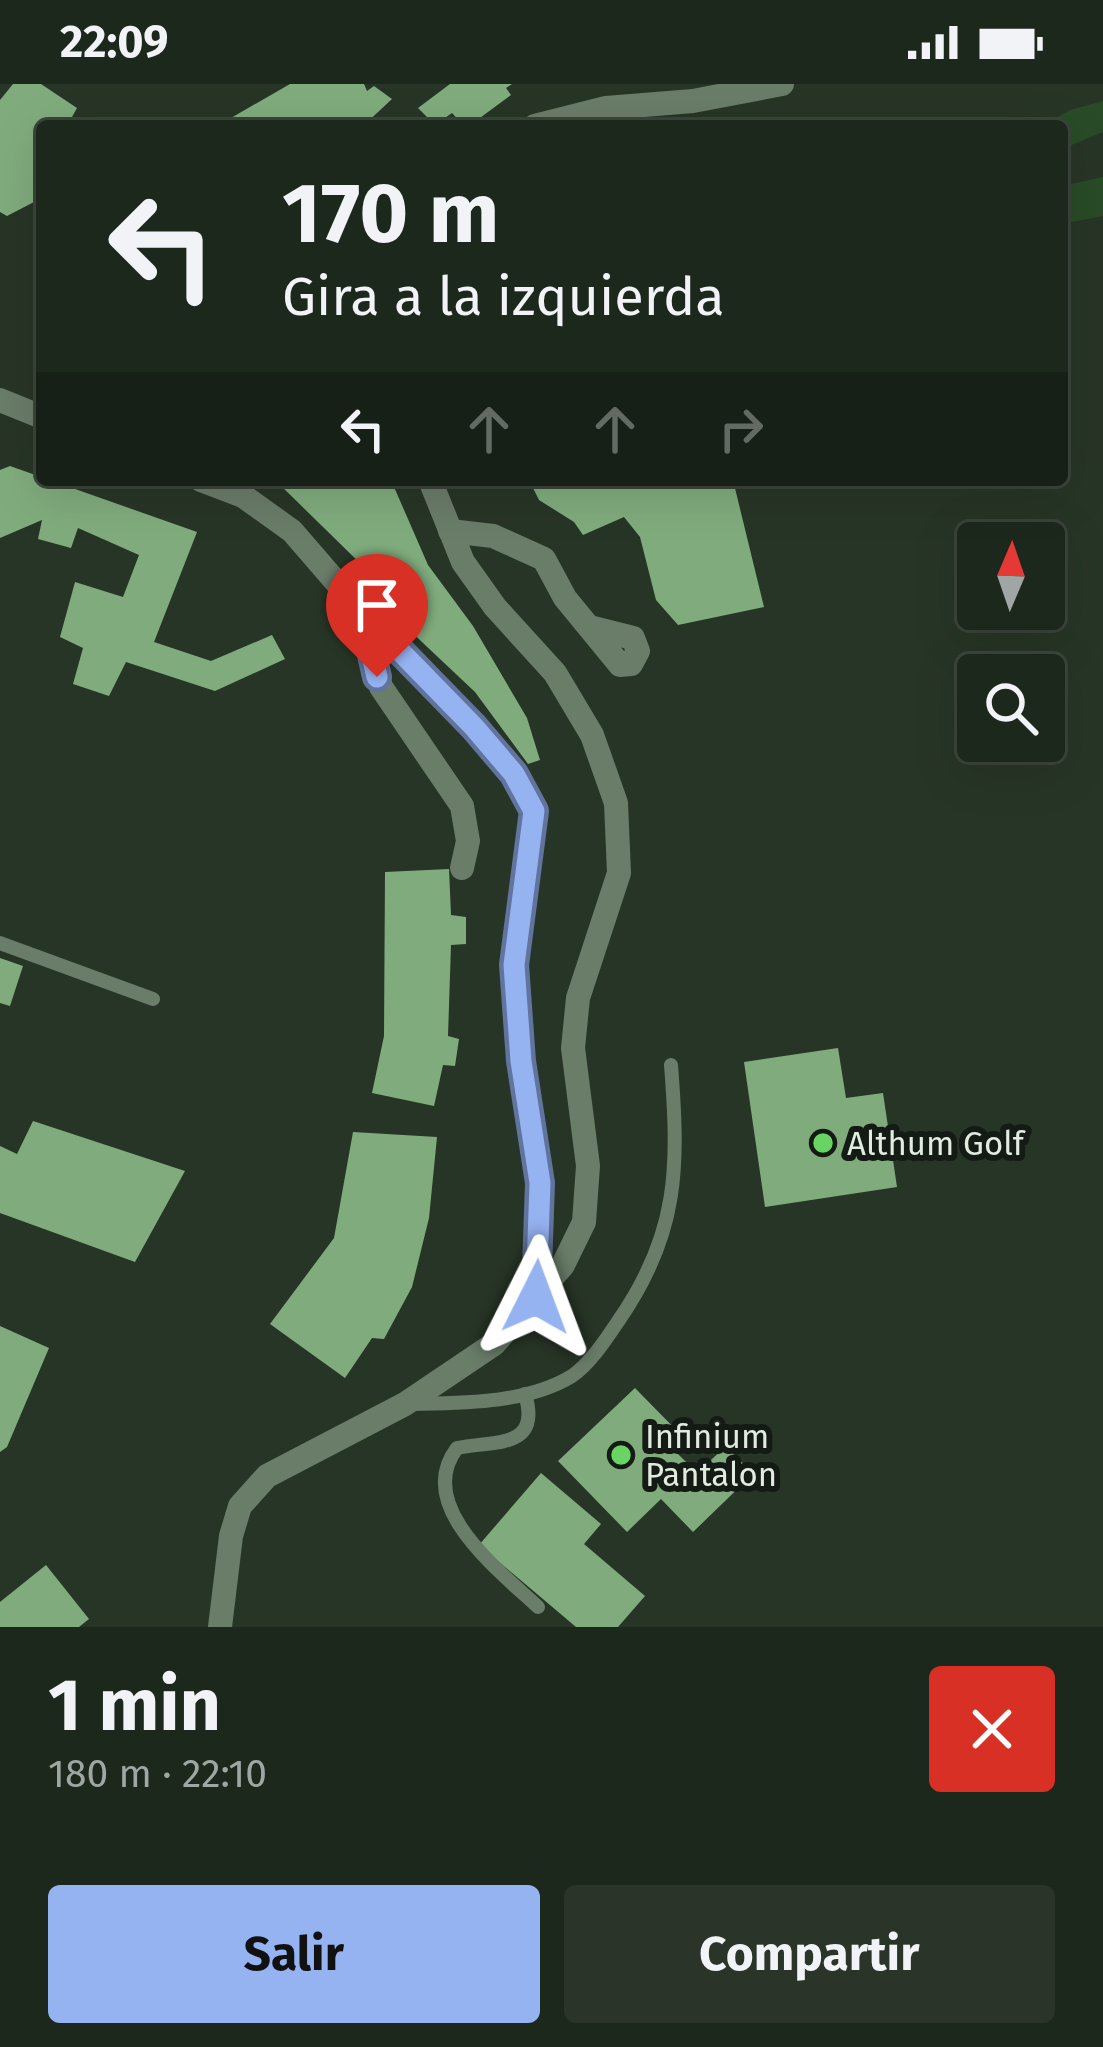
<!DOCTYPE html>
<html lang="es">
<meta charset="utf-8">
<style>
body{margin:0;font-family:"Fira Sans",sans-serif;background:#2a3429;color:#f1f3f6;height:100vh;display:flex;flex-direction:column;font-size:45px;white-space:nowrap}
*{box-sizing:border-box;margin:0}
p{font-size:39px;color:#a0a6a3}
.icon{flex:none;width:66px;height:66px;fill:none;stroke:currentColor;stroke-width:2;stroke-linecap:round;stroke-linejoin:round}
.map{position:relative;height:1543px;overflow:hidden}
.details{display:flex;flex-direction:column;background:#1d281c;flex:1}
.details>*{flex:none}
.hud{position:absolute;left:36px;top:36px;width:1032px;height:366px;border-radius:12px;box-shadow:0 12px 48px #0002,0 0 0 3px #3b443b;background:#1d281c;color:#f1f3f6;overflow:hidden}
.needle{width:78px;rotate:2deg}
.controls{position:absolute;left:957px;top:438px;display:grid;gap:24px}
.controls a{display:grid;place-items:center;width:108px;height:108px;border-radius:12px;background:#1d281c;box-shadow:0 12px 48px #0002,0 0 0 3px #3b443b;font-size:60px}
.pin{position:absolute;display:grid;place-items:center;width:102px;height:102px;color:#fff;margin:-123px -51px;border-radius:50% 50% 50% 0;rotate:-45deg;box-shadow:0 0 12px #0007}
.pin .icon{rotate:45deg}
.me{position:absolute;width:132px;margin:-66px;rotate:3deg;stroke-linejoin:round;filter:drop-shadow(0 0 9px #0008)}
.turn{display:flex;align-items:center;gap:42px;height:252px;padding:0 48px;font-size:54px}
.turn .icon{width:156px;height:156px;stroke-width:2.5}
.turn b{display:block;font-size:84px;line-height:102px}
.lanes{display:flex;align-items:center;height:114px;padding:0 48px;background:#0003;justify-content:center;gap:60px;direction:ltr}
.lanes .off{opacity:.35}
.round{display:grid;place-items:center;flex:none;width:126px;height:126px;border-radius:12px;background:#2a3429}
.summary{display:flex;align-items:center;justify-content:space-between;height:204px;padding:0 48px}
h1{font-size:72px;font-weight:700;line-height:90px}
.action{display:flex;gap:24px;margin-top:auto;padding:24px 48px}
.action a{flex:1;height:138px;border-radius:12px;background:#95b2f1;color:#111;font-size:48px;font-weight:700;line-height:138px;text-align:center}
.action a+a{background:#2a3429;color:#f1f3f6}
.status{display:flex;justify-content:space-between;align-items:center;height:84px;padding:0 60px;background:#1d281c;direction:ltr}
.status svg{height:33px;fill:currentColor}
.map>svg:first-child{display:block}
.green{fill:#294b27}
.building{fill:#80ac7d}
.lines{fill:none;stroke-linecap:round;stroke-linejoin:round}
.service{stroke:#6a7d69;stroke-width:14}
.minor{stroke:#6a7d69;stroke-width:24}
.route-casing{stroke:#61749d;stroke-width:30}
.route{stroke:#95b2f1;stroke-width:21}
.poi-dot{fill:#69d464;stroke:#141b14;stroke-width:4.5}
.labels{text-anchor:middle;stroke-width:12;stroke-linejoin:round;paint-order:stroke}
.poi-label{font-size:33px;fill:#e1ebe0;stroke:#141b14;text-anchor:start}
</style>
<div class="status"><b>22:09</b><svg viewBox="0 0 49 12"><path d="M0 12V9h3v3zM5 12V6h3v6zM10 12V3h3v9zM15 12V0h3v12zM26 1h20v11H26zM47 4h2v5h-2z"/></svg></div>
<div class="map">
<svg width="1103" height="1543" viewBox="0 0 1103 1543">
<rect width="100%" height="100%" fill="#273526"/>
<g class="green">
<path d="M1103,17V48L1062,65V42H1042L1070,26Z"/>
<path d="M1103,93V132L1062,140V102Z"/>
</g>
<g class="building">
<path d="M13,0H41L77,24L67,42H42V103L34,118L7,132L0,128V16Z"/>
<path d="M290,0H364L367,7L374,2L392,15L363,42H353L349,37L340,42H217Z"/>
<path d="M450,0H512L506,4L511,11L469,42H464L452,29L435,41L418,24Z"/>
<path d="M10,382L197,448L154,558L211,577L272,551L285,575L215,607L126,578L109,612L73,600L83,564L60,553L75,498L123,513L139,471L78,444L71,464L38,455L42,436L0,454V386Z"/>
<path d="M275,396H391L428,481L473,542L527,634L540,676L528,680L475,608L405,542L367,486Z"/>
<path d="M529,396H685L686,401L733,396L764,523L678,541L656,516L640,453L624,433L583,451L574,438L539,416Z"/>
<path d="M449,785L451,831L466,833V860L451,861L448,952L459,955L455,982L443,981L434,1022L372,1009L384,952L385,788Z"/>
<path d="M0,874L23,882L10,922L0,919Z"/>
<path d="M838,964L846,1014L883,1009L897,1103L765,1123L744,978Z"/>
<path d="M33,1037L185,1087L135,1178L0,1129V1062L17,1070Z"/>
<path d="M353,1048L437,1053L429,1134L412,1203L384,1255L372,1254L345,1294L270,1240L334,1154Z"/>
<path d="M0,1242L49,1264L7,1363L0,1368Z"/>
<path d="M635,1304L684,1354L673,1365L697,1389L726,1362L753,1390L693,1448L661,1415L627,1448L558,1377Z"/>
<path d="M541,1389L601,1440L584,1460L645,1512L618,1543H576L479,1461Z"/>
<path d="M46,1481L89,1535L79,1543H0V1518Z"/>
</g>
<g class="lines">
<g class="service">
<path d="M0,859L153,915"/>
<path d="M525,1310C542,1366 494,1356 457,1364C413,1422 500,1487 538,1523"/>
<path d="M410,1320C462,1319 526,1320 572,1292C590,1280 607,1254 619,1236C679,1149 679,1083 671,981"/>
</g>
<g class="minor">
<path d="M535,42L606,24L693,17L782,0"/>
<path d="M0,316L42,333"/>
<path d="M201,396L243,412L292,447L362,528L474,643L514,690L534,727L515,881L521,977L540,1099L536,1213"/>
<path d="M450,447L493,452L544,475L565,514L620,581L631,580L638,567L633,554L589,543"/>
<path d="M362,531L381,603L462,722L468,757L462,784"/>
<path d="M220,1543L231,1452L240,1422L267,1392L405,1320L494,1260L563,1181L584,1138L588,1082L573,964L578,914L619,789L616,719L592,651L555,589L495,523L463,478L430,396"/>
</g>
</g>
<g class="lines">
<defs>
<path id="route" d="M377,593L362,528L474,643L514,690L534,727L514,881L521,977L540,1099L536,1213"/>
</defs>
<use href="#route" class="route-casing"/>
<use href="#route" class="route"/>
</g>
<g class="poi-dot">
<circle cx="823" cy="1059" r="12"/>
<circle cx="621" cy="1371" r="12"/>
</g>
<g class="labels">
<g class="poi-label">
<text x="847" y="1071">Althum Golf</text>
<text x="645" y="1364">Infinium<tspan x="645" dy="38">Pantalon</tspan></text>
</g>
</g>
</svg>
<div class="controls">
<a><svg class="needle" viewBox="-14 -14 28 28"><path d="M0-13l5 13h-10z" fill="#e53935"/><path d="M0 13l5-13h-10z" fill="#a0a6a3"/></svg></a>
<a><svg class="icon" aria-label="search" viewBox="0 0 24 24"><circle cx="10" cy="10" r="6"/><path d="M15 15l6 6"/></svg></a>
</div>
<div class="pin" style="left:377px;top:593px;background:#d93025"><svg class="icon" aria-label="arrive" viewBox="0 0 24 24"><path d="M6 21V4h12l-3 4 3 4H6"/></svg></div>
<svg class="me" style="left:536px;top:1213px" viewBox="-20 -20 40 40"><path d="M0-17L14 15 0 8-14 15z" fill="#95b2f1" stroke="#fff" stroke-width="4"/></svg>
<div class="hud">
<div class="turn"><svg class="icon" aria-label="left" viewBox="0 0 24 24"><path d="M17 20v-9H6M10 6l-5 5 5 5"/></svg><div><b>170 m</b>Gira a la izquierda</div></div>
<div class="lanes"><svg class="icon" aria-label="left" viewBox="0 0 24 24"><path d="M17 20v-9H6M10 6l-5 5 5 5"/></svg><svg class="icon off" aria-label="ahead" viewBox="0 0 24 24"><path d="M12 20V5M6 11l6-6 6 6"/></svg><svg class="icon off" aria-label="ahead" viewBox="0 0 24 24"><path d="M12 20V5M6 11l6-6 6 6"/></svg><svg class="icon off" aria-label="right" viewBox="0 0 24 24"><path d="M7 20v-9h11M14 6l5 5-5 5"/></svg></div>
</div>
</div>
<section class="details">
<div class="summary"><div><h1>1 min</h1><p>180 m · 22:10</p></div><a class="round" style="background:#d93025;color:#fff"><svg class="icon" aria-label="close" viewBox="0 0 24 24"><path d="M6 6l12 12M18 6L6 18"/></svg></a></div>
<div class="action"><a>Salir</a><a>Compartir</a></div>
</section>
